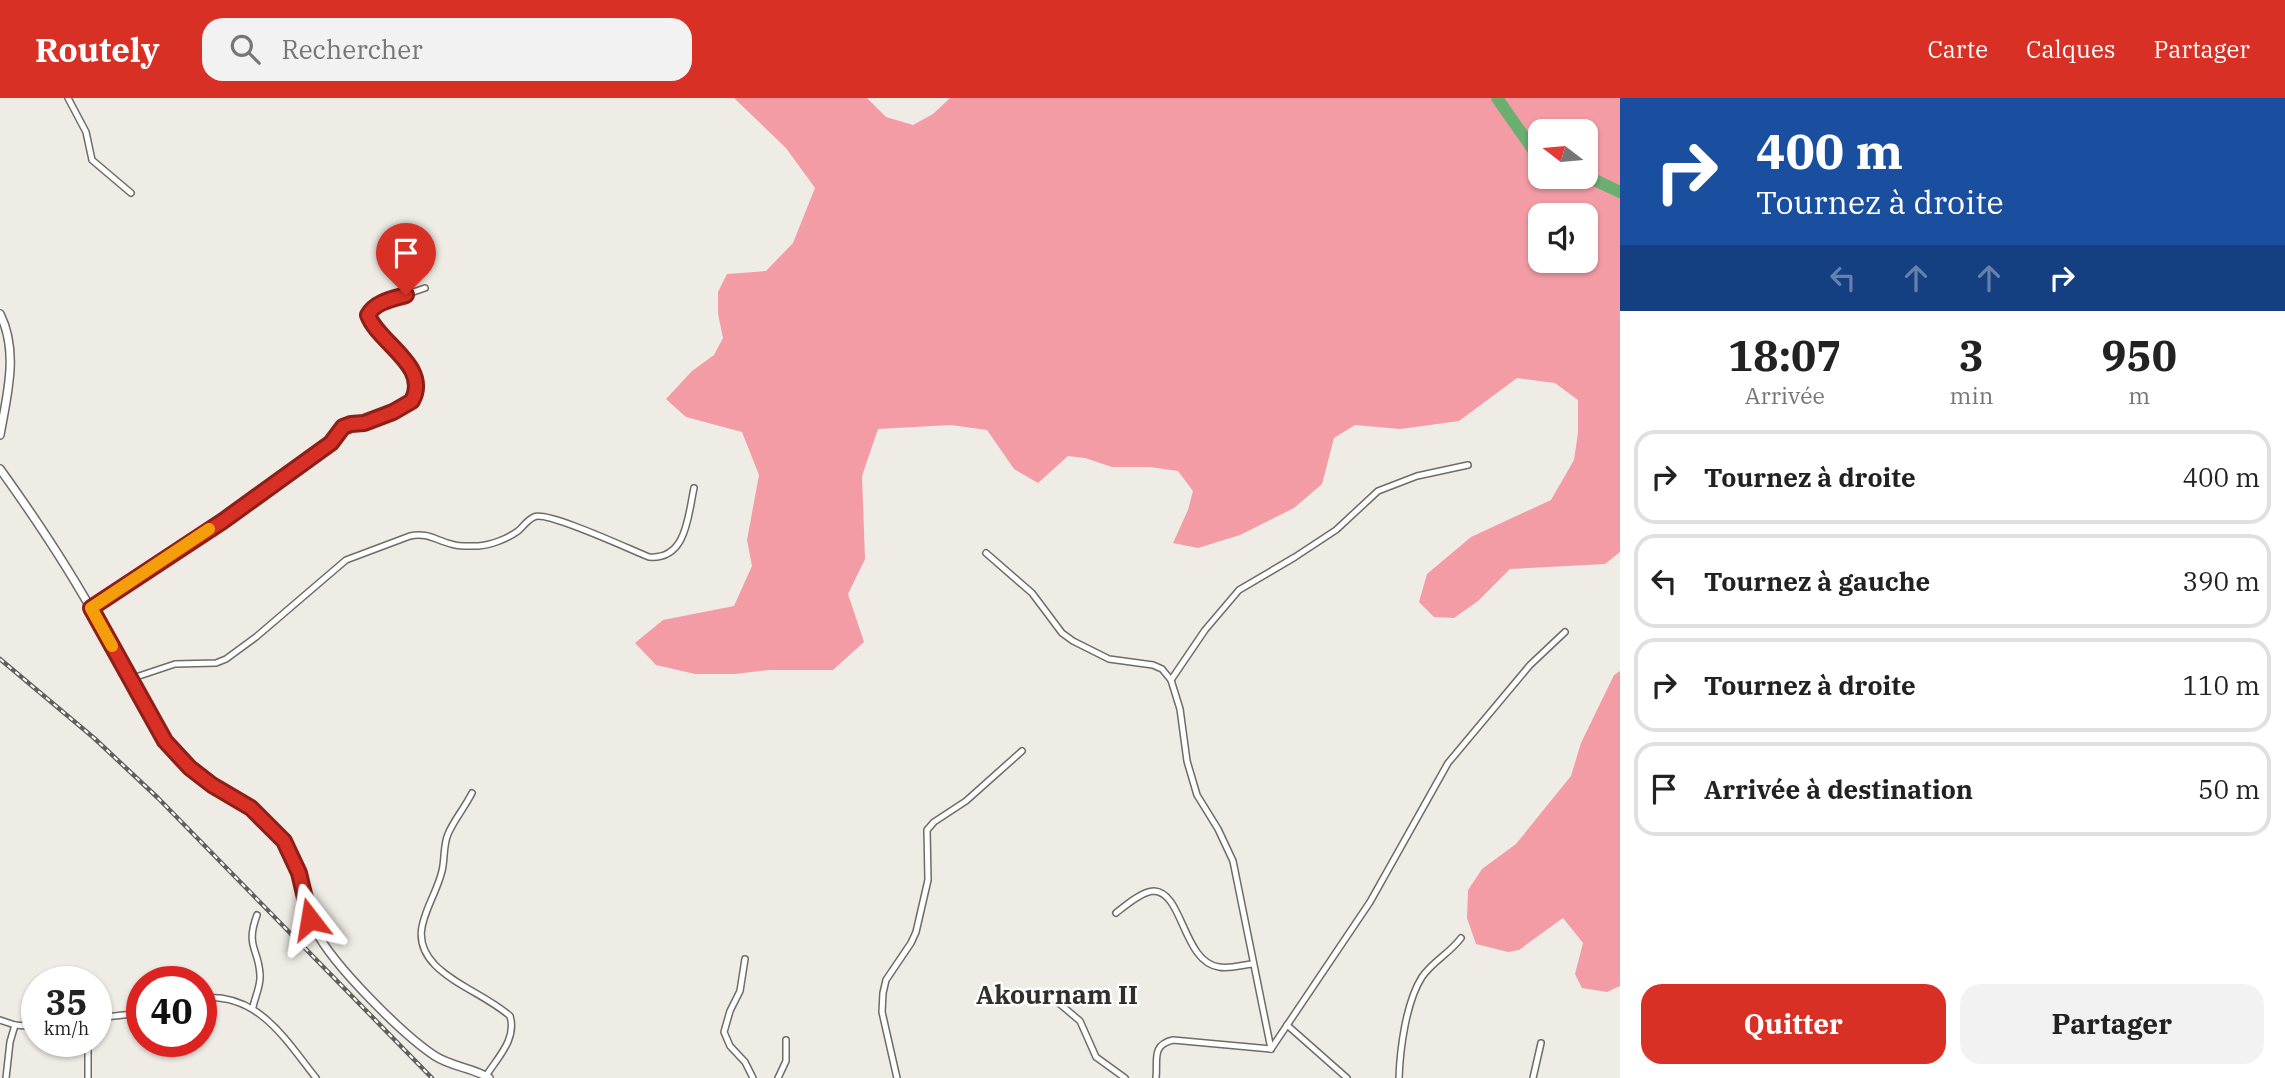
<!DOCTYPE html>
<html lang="fr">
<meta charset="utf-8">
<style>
body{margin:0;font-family:"IBM Plex Serif",serif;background:#f2f2f2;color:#222;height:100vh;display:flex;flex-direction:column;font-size:26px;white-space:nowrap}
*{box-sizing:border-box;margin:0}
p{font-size:23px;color:#767676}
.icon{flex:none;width:38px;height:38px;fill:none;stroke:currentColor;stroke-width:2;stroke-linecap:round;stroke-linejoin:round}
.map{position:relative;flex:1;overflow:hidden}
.sheet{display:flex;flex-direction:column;background:#fff;width:665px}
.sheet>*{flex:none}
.hud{background:#1a4fa0;color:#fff;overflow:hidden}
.needle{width:46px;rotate:286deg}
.buttons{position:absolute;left:1528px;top:21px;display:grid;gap:14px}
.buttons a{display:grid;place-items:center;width:70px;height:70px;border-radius:14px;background:#fff;box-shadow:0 2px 5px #0004;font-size:35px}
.speed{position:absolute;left:21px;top:868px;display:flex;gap:14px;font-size:35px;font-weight:700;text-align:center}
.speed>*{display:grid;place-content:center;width:91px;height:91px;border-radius:50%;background:#fff;box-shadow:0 2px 5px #0004;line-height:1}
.speed small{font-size:18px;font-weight:400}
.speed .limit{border:10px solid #d22;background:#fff;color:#111}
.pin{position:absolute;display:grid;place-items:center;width:60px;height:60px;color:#fff;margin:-72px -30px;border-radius:50% 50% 50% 0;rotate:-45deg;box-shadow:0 0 7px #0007}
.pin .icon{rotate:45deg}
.me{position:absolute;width:77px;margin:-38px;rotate:346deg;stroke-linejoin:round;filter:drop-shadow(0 0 5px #0008)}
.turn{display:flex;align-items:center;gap:24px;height:147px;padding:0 21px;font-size:32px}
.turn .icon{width:91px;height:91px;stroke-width:2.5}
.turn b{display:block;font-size:49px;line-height:60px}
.lanes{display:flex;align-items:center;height:66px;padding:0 21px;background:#0003;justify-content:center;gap:35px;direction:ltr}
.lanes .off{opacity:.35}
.eta{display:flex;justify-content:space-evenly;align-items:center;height:119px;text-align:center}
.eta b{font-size:42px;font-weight:700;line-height:49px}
.button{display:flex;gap:14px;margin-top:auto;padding:14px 21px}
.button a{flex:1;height:80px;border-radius:21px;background:#d93025;color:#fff;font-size:28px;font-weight:700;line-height:80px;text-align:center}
.button a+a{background:#f2f2f2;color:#222}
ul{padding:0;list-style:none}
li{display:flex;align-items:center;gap:21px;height:94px;margin:0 14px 10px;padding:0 7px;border:4px solid #e0e0e0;border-radius:21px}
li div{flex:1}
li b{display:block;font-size:26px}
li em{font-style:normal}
header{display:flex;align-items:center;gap:42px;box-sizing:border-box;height:98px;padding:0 35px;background:#d93025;color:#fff}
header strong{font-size:33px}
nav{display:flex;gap:38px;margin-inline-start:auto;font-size:24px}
.search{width:490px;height:63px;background:#f2f2f2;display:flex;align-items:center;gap:18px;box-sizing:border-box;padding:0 24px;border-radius:21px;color:#767676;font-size:26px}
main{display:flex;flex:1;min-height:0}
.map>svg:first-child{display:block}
.green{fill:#f39ca6;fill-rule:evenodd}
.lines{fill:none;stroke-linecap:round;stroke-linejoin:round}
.river{stroke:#6baf70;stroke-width:12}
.street-casing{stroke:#6f6c66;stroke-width:8}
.secondary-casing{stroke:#6f6c66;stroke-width:10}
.street{stroke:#fff;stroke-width:5}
.secondary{stroke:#fff;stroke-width:7}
.rail-casing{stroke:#615e5b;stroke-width:4.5}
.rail{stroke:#fff;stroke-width:2;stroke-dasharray:5;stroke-linecap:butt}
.route-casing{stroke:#8d1f18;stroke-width:18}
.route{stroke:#d93025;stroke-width:12}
.slow{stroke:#f59e0b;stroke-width:12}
.labels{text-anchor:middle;stroke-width:5;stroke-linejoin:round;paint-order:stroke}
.quarter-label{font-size:26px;font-weight:bold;fill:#312f2d;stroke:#fff}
</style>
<header>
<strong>Routely</strong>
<div class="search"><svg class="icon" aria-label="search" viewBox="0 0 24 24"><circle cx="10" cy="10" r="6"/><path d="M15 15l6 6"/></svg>Rechercher</div>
<nav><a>Carte</a><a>Calques</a><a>Partager</a></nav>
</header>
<main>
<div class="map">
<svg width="1620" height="980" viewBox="0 0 1620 980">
<rect width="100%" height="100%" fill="#efebe5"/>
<g class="green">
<path d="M734,0H867L886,19L913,27L933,16L950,0H1620V454L1605,466L1510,471L1478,503L1454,520L1434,519L1419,504L1427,476L1471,439L1551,402L1574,362L1578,335V302L1555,285L1517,280L1459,323L1400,331L1355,327L1334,340L1322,386L1294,410L1240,437L1198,450L1173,445L1188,412L1193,393L1178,373L1150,369H1112L1085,360L1068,358L1038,385L1014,371L987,332L951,327L878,331L862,378L865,461L848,496L864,544L833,572H769L735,576H695L656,567L635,545L663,522L734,508L752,468L747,442L759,377L742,334L686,319L666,301L692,273L714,257L723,240L718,216V194L727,176L766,173L793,145L815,90L786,50ZM1540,33H1586V79H1540ZM1540,117H1586V163H1540Z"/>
<path d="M1620,573V888L1607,894L1582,890L1575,876L1583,845L1563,820L1519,852L1508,854L1476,846L1467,820L1468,792L1482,771L1516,746L1571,678L1581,645L1614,577Z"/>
</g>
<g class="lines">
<g class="river">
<path d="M1497,0L1534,53L1540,56"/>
<path d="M1586,78L1620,94"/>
</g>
<defs>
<g id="street">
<path d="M68,0L86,34L92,62L131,95"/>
<path d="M986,455L1032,495L1062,535L1073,543L1109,561L1153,567L1162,571L1171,582L1180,611L1187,663L1197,697L1218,731L1233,763L1271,951"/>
<path d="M91,510L223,423L331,345L343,329L351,326L364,325L393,314L412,303C431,268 378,245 368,217L378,206L425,190"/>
<path d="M130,581L175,566L216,565L226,561L256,539L346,462L410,438C426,434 436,442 451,446C459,449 469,448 478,448C491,447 507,441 518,433C523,429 527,422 534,419C546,412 631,452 649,459C687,462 688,417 694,390"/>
<path d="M1171,582L1205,532L1239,492L1295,459L1336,432L1378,393L1417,378L1468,367"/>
<path d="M472,695C465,709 454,722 448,736C443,748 445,761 442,773C434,807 404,835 435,867C456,888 487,898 510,918C517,941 498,959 486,978"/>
<path d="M1116,815C1125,808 1142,793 1154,793C1183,794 1183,864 1219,869C1230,871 1242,867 1252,866"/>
<path d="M745,861L740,893L730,913L724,934L730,948L745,964L753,980"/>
<path d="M1048,896L1080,923L1096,959L1125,980"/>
<path d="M201,900C258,894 285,941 316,980"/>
<path d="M253,909C255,899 261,887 260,877C259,851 245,849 257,817"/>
<path d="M96,920L142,915"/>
<path d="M0,922L15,927L37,929"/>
<path d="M1287,927L1347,980"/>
<path d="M1271,951L1370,804L1448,665L1530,567L1565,534"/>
<path d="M6,980L10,944L15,927"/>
<path d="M88,980V943"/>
<path d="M778,980L786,963V942"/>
<path d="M897,980L882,914L883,895L886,882L911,845L916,834L928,782L927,732L934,724L966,703L1022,653"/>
<path d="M1156,980C1158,962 1151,947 1173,942L1271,951"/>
<path d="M1399,980C1400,951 1406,904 1422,879C1432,864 1450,855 1461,840"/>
<path d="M1533,980L1541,945"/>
</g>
<g id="secondary">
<path d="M0,216C19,254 7,297 0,337"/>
<path d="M0,371C36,421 70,472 100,527C116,554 131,582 147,610C153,622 159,636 167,646C201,689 253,701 284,744C304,770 301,804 316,833C333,867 403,937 435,958C452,969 474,970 489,980"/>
</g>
</defs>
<use href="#street" class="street-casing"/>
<use href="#secondary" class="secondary-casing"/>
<use href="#street" class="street"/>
<use href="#secondary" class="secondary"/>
<defs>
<path id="rail" d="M0,561L94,640L158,700L432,980"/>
</defs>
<use href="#rail" class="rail-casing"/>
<use href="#rail" class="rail"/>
</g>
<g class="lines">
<defs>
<path id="route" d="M310,821L299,775L284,743L251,710L212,687L190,670L165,643L91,510L223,423L331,345L343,329L351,326L364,325L393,314L412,303C431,268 378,245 368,217C375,204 392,201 406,197"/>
</defs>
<use href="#route" class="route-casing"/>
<use href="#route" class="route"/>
<path class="slow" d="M112,548L91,510L209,431"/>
</g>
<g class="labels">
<g class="quarter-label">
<text x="1057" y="906">Akournam II</text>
</g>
</g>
</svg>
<div class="buttons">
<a><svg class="needle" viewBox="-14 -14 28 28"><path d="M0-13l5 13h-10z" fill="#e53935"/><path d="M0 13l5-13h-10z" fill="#767676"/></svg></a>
<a><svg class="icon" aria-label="sound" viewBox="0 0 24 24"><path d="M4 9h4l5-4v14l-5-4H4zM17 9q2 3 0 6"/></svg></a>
</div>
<div class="speed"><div>35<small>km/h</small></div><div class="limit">40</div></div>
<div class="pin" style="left:406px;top:197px;background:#d93025"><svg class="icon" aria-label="arrive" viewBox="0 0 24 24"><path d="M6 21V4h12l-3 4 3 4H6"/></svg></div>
<svg class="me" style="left:310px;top:821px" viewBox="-20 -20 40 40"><path d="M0-17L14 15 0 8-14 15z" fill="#d93025" stroke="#fff" stroke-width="4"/></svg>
</div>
<section class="sheet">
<div class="hud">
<div class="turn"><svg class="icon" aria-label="right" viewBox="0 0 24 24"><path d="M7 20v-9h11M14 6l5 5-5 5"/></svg><div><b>400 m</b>Tournez à droite</div></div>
<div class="lanes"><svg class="icon off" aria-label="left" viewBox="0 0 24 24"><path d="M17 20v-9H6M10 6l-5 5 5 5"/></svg><svg class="icon off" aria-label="ahead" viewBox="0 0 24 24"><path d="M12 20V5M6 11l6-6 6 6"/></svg><svg class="icon off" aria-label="ahead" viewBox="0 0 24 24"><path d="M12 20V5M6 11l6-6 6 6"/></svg><svg class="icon" aria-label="right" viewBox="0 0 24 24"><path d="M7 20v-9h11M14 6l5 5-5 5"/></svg></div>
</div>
<div class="eta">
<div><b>18:07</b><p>Arrivée</p></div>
<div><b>3</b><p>min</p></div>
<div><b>950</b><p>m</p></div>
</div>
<ul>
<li><svg class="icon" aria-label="right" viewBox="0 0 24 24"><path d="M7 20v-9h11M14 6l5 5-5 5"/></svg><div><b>Tournez à droite</b></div><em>400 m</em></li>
<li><svg class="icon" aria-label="left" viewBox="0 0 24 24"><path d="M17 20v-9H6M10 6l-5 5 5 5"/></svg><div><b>Tournez à gauche</b></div><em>390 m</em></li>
<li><svg class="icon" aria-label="right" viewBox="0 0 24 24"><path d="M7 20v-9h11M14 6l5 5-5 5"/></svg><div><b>Tournez à droite</b></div><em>110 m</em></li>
<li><svg class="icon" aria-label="arrive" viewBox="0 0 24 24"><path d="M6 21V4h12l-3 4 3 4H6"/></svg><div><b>Arrivée à destination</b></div><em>50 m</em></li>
</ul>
<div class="button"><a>Quitter</a><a>Partager</a></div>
</section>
</main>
